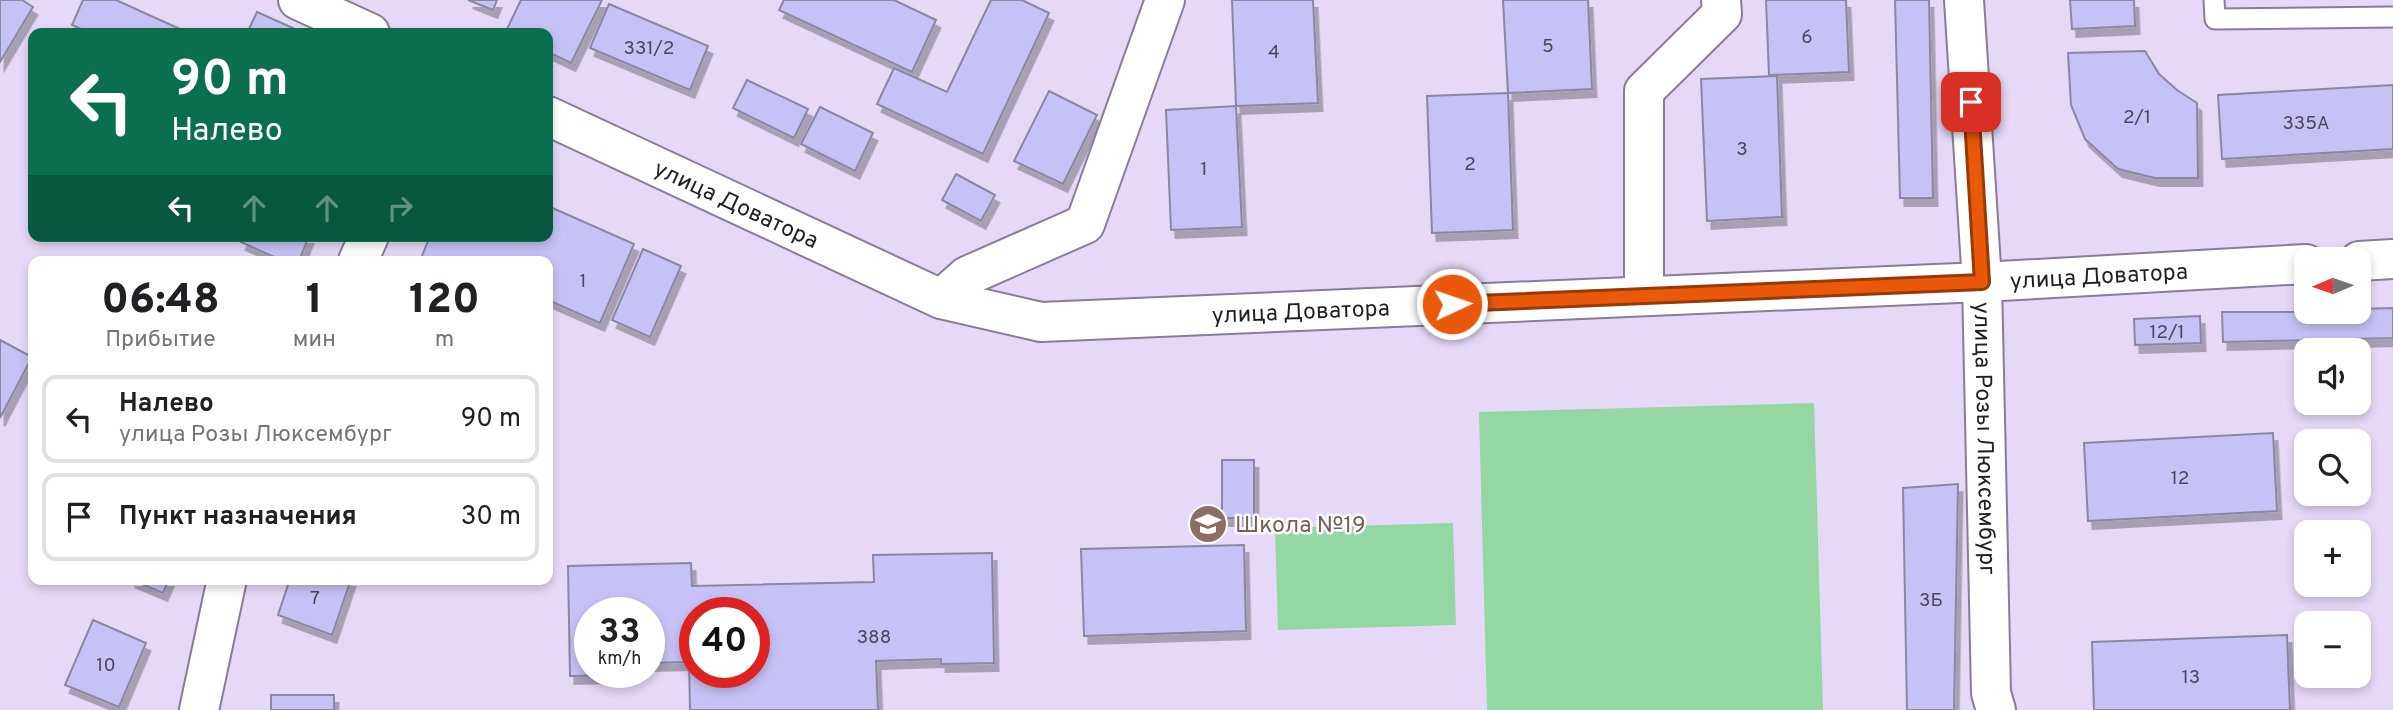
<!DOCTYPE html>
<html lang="ru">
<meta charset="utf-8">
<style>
body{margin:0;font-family:Overpass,sans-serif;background:#f2f2f2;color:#202124;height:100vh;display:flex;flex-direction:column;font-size:26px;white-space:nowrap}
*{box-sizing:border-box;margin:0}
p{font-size:23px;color:#757577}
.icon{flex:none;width:38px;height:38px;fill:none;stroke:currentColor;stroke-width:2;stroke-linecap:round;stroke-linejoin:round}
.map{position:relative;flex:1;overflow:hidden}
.side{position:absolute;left:28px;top:256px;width:525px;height:329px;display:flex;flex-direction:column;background:#fff;border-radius:14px;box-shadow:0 4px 10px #0003}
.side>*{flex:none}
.top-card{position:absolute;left:28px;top:28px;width:525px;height:214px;border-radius:14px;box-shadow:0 4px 10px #0003;background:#0b6e4f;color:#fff;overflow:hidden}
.needle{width:46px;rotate:268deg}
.buttons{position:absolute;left:2294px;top:247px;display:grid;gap:14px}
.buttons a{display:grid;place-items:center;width:77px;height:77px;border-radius:14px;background:#fff;box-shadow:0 4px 10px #0003;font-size:35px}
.speed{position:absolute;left:574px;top:597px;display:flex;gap:14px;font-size:35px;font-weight:700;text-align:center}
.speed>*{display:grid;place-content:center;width:91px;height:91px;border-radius:50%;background:#fff;box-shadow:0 4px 10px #0003;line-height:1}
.speed small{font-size:18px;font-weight:400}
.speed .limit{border:10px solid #d22;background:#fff;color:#111}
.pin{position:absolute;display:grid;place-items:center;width:60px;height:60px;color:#fff;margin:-30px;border-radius:14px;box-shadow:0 4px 10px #0006}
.me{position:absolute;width:77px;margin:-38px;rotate:87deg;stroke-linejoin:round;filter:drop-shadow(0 0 5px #0008)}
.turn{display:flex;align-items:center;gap:24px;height:147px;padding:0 28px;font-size:32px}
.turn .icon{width:91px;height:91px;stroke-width:2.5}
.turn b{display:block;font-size:49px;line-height:60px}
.lanes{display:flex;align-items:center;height:66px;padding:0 28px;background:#0003;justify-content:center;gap:35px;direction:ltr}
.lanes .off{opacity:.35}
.eta{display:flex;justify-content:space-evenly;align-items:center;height:119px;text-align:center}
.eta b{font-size:42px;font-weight:800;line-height:49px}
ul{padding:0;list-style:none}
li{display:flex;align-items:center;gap:21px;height:88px;margin:0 14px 10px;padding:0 14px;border:4px solid #e0e0e0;border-radius:14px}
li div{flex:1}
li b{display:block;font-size:26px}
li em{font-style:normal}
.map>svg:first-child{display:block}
.green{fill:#94d7a3}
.building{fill:#c6c2f5;stroke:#8987a3;stroke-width:2;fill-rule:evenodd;filter:url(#shadow)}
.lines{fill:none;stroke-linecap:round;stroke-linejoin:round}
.lane-casing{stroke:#887c97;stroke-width:23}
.street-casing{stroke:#887c97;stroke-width:42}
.secondary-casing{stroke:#887c97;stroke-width:42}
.lane{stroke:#fff;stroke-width:19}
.street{stroke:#fff;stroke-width:38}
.secondary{stroke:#fff;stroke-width:38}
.route-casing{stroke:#983908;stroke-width:18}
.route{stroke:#ea580c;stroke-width:12}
.labels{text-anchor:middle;stroke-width:5;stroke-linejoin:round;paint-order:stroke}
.number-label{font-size:19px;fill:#4b475b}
.street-label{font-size:23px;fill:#221e28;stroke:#fff}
.education-label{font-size:23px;fill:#785e54;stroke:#fff;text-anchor:start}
</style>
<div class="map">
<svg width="2393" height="710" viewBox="0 0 2393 710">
<defs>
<filter id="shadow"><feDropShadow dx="4.5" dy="8" stdDeviation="0" flood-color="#0004"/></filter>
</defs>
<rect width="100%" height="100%" fill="#e6d9f7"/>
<g class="green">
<path d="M1814,403L1823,710H1487L1479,412Z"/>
<path d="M1453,523L1456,625L1278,630L1275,528Z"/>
</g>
<g class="building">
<path d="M0,0H22L33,7L0,62Z"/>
<path d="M83,0H116L180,29L178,33H90L72,25Z"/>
<path d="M468,0H497L493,10Z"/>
<path d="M521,0H602L571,63L548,52V33H511L506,31Z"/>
<path d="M784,0H894L936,20L912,72L779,10Z"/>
<path d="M991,0H1022L1049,13L983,154L877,104L894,68L947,92Z"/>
<path d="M1232,0H1313L1318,103L1236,106Z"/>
<path d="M1503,0H1588L1592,89L1508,93Z"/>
<path d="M1766,0H1846L1849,72L1769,75Z"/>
<path d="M1895,0H1929L1933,198H1900Z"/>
<path d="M2070,0H2134L2135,26L2072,29Z"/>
<path d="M609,4L708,46L690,90L590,48Z"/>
<path d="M257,12L304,33H247Z"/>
<path d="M2145,51L2159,74L2177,90L2197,103L2198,178H2155L2118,169L2085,139L2071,105L2068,53Z"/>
<path d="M1777,76L1782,217L1707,221L1701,79Z"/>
<path d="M747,80L808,109L794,138L733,108Z"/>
<path d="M2393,85V149L2222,159L2218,95Z"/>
<path d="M1049,91L1097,115L1063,184L1014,161Z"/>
<path d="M1508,93L1513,230L1432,233L1427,96Z"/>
<path d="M1236,106L1242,227L1171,230L1166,110Z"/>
<path d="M820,107L873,133L855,171L801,144Z"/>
<path d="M956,174L995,195L981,221L942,200Z"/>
<path d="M548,206L634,244L600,323L548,300V261H420L430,236H548Z"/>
<path d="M244,236H309L299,261H283L241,242Z"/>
<path d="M643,249L681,266L650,337L612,320Z"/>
<path d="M2393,308V338L2223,342L2222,312H2359V309Z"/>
<path d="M2200,316L2201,343L2135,345L2134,319Z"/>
<path d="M0,340L32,357L0,418Z"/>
<path d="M2273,433L2277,511L2088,521L2084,443Z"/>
<rect x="1222" y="460" width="32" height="58"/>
<path d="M1958,484L1954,710H1907L1903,488Z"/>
<path d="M1244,545L1246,631L1084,636L1081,549Z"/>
<path d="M992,553L994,663L941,664V659L876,661L878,710H690L689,662L649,663V612H590V672H618V675L570,676L568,566L691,563L692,586L874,582L873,555ZM695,612H754V672H695Z"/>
<path d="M130,579H169L163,593Z"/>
<path d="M290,579H351L332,635L278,615Z"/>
<path d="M93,620L146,643L119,707L65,685Z"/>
<path d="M2287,635L2290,710H2094L2092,642Z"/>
<rect x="271" y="695" width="63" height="15"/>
</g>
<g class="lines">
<defs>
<path id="lane" d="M2214,0L2215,19L2393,17"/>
<g id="street">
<path id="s1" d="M1964,0L1982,282L1991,693L1996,710"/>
<path d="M358,261L369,236"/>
<path d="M2359,261L2393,259"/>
<path id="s2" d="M1982,282L2306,264"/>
<path d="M1644,296V91L1722,14L1721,0"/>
<path d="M941,299L967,276L1085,224L1165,0"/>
<path d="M199,710L227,579"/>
</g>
<g id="secondary">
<path d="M298,0L370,33"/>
<path id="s3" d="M548,116L941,299L1041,322L1982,282"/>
</g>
</defs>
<use href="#lane" class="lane-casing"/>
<use href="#street" class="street-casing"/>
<use href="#secondary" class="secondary-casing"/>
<use href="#lane" class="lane"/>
<use href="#street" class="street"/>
<use href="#secondary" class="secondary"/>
</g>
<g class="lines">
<defs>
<path id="route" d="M1452,304L1982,282L1971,102"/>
</defs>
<use href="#route" class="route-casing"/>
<use href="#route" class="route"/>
</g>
<defs>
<symbol id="school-disc" viewBox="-11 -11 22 22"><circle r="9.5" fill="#8d6e63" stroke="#fff"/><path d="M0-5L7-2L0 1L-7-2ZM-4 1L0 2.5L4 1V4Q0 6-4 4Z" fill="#fff"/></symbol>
</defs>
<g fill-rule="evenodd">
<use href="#school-disc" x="1186" y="502" width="44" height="44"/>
</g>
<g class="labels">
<g class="number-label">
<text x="1807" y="43">6</text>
<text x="1548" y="52">5</text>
<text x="649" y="54">331/2</text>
<text x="1274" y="58">4</text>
<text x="2137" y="123">2/1</text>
<text x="2306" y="129">335А</text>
<text x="1742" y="155">3</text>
<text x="1470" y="170">2</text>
<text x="1204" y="175">1</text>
<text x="583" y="287">1</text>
<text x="2167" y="338">12/1</text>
<text x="2180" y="484">12</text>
<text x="315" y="604">7</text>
<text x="1931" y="606">3Б</text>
<text x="874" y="643">388</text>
<text x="106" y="671">10</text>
<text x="2191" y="683">13</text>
</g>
<g class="street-label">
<text dy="8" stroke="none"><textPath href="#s3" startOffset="208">улица Доватора</textPath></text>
<text dy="8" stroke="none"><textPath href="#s2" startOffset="117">улица Доватора</textPath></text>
<text dy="8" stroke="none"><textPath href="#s3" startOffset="796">улица Доватора</textPath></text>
<text dy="8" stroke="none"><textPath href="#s1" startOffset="439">улица Розы Люксембург</textPath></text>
</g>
<g class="education-label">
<text x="1235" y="532">Школа №19</text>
</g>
</g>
</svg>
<div class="buttons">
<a><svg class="needle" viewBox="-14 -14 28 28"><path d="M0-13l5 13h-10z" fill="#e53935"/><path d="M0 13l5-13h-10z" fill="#757577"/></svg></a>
<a><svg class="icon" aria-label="sound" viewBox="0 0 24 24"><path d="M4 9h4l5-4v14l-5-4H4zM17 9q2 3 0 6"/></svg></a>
<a><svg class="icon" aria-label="search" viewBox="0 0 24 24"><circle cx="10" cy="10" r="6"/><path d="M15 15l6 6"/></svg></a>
<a>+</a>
<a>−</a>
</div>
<div class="speed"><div>33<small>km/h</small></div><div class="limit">40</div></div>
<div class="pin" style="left:1971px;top:102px;background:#d93025"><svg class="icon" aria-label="arrive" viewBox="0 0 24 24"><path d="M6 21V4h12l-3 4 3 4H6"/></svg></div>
<svg class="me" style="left:1452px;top:304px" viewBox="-20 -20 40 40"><circle r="17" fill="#ea580c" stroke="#fff" stroke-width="3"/><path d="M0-11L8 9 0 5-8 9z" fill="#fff"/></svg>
<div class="top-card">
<div class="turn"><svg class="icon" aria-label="left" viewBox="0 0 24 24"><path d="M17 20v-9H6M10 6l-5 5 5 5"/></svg><div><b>90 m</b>Налево</div></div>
<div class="lanes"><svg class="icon" aria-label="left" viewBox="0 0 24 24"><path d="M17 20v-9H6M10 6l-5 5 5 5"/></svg><svg class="icon off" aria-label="ahead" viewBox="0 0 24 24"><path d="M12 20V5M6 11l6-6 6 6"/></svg><svg class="icon off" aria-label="ahead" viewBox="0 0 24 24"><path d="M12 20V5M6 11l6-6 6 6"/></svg><svg class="icon off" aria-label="right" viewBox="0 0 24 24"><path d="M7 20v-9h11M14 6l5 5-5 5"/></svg></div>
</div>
<section class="side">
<div class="eta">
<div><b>06:48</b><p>Прибытие</p></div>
<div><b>1</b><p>мин</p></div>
<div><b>120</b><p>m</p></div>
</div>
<ul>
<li><svg class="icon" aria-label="left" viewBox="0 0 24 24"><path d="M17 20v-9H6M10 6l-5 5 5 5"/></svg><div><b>Налево</b><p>улица Розы Люксембург</p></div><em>90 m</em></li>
<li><svg class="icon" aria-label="arrive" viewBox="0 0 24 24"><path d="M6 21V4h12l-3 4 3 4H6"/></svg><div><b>Пункт назначения</b></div><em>30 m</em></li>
</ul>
</section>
</div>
